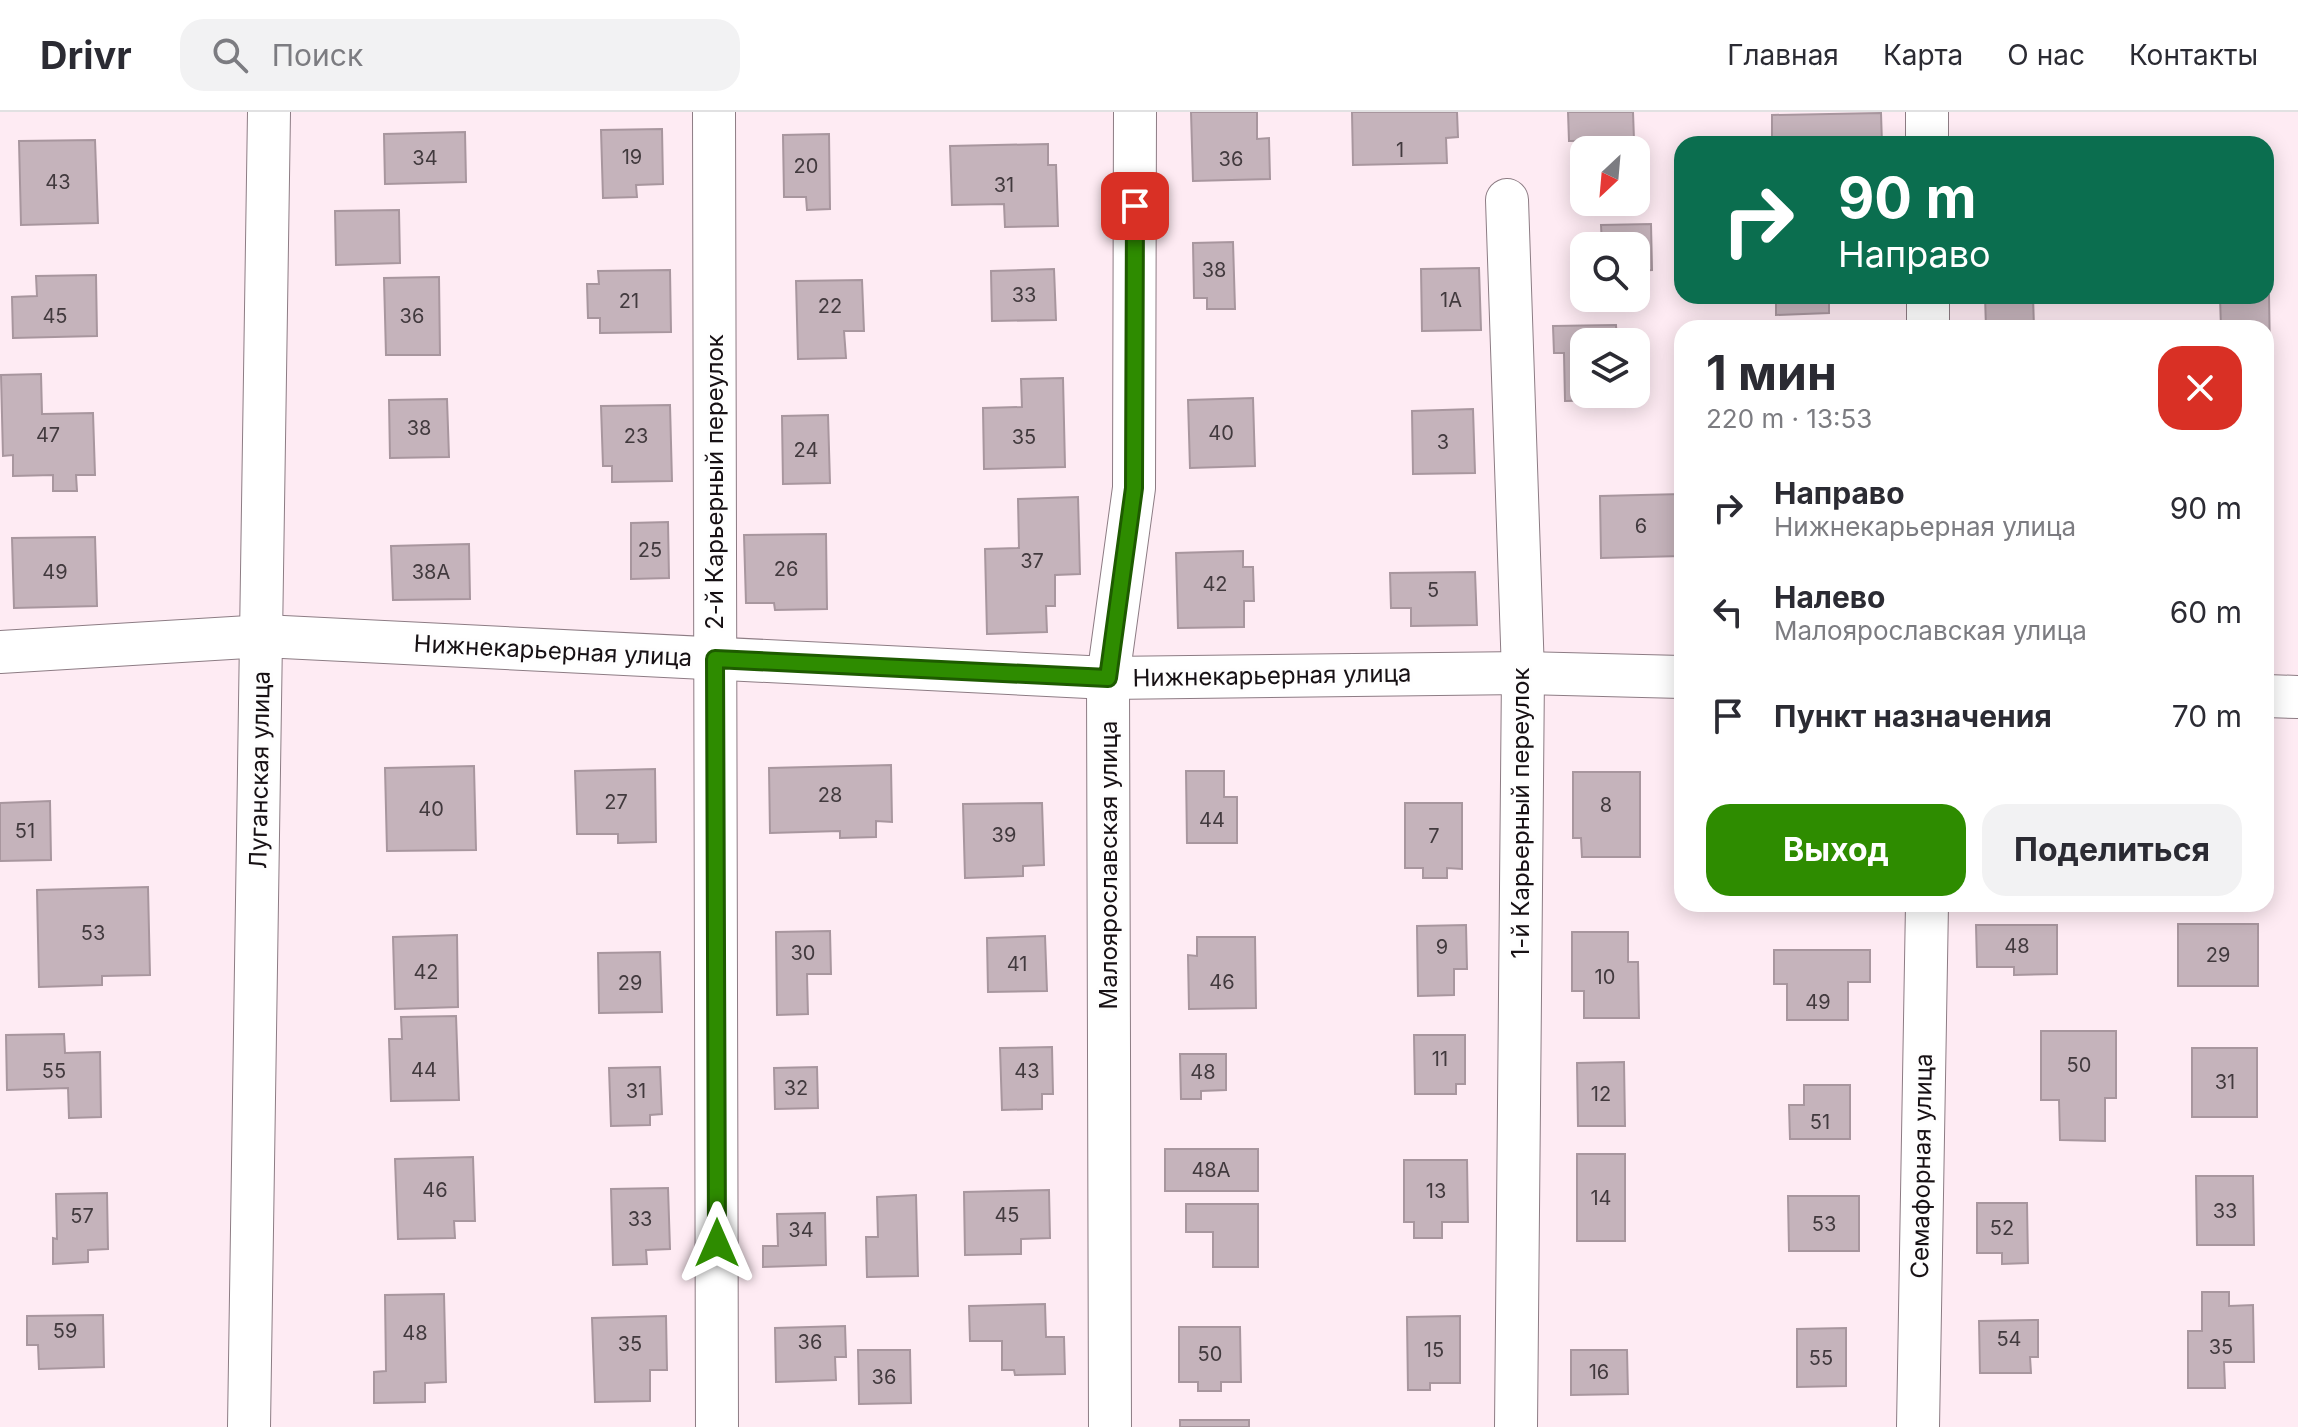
<!DOCTYPE html>
<html lang="ru">
<meta charset="utf-8">
<style>
body{margin:0;font-family:Inter,sans-serif;background:#f2f2f3;color:#2b2b33;height:100vh;display:flex;flex-direction:column;font-size:30px;white-space:nowrap}
*{box-sizing:border-box;margin:0}
p{font-size:26px;color:#7c7c81}
.icon{flex:none;width:44px;height:44px;fill:none;stroke:currentColor;stroke-width:2;stroke-linecap:round;stroke-linejoin:round}
.map{position:relative;flex:1;overflow:hidden}
.sheet{position:absolute;left:1674px;top:208px;width:600px;height:592px;display:flex;flex-direction:column;background:#fff;border-radius:24px;box-shadow:0 4px 20px #0003}
.sheet>*{flex:none}
.top-card{position:absolute;left:1674px;top:24px;width:600px;height:168px;border-radius:24px;box-shadow:0 4px 20px #0003;background:#0b6e4f;color:#fff;overflow:hidden}
.needle{width:52px;rotate:206deg}
.fabs{position:absolute;left:1570px;top:24px;display:grid;gap:16px}
.fabs a{display:grid;place-items:center;width:80px;height:80px;border-radius:16px;background:#fff;box-shadow:0 4px 20px #0003;font-size:40px}
.pin{position:absolute;display:grid;place-items:center;width:68px;height:68px;color:#fff;margin:-34px;border-radius:16px;box-shadow:0 4px 12px #0006}
.me{position:absolute;width:88px;margin:-44px;rotate:0deg;stroke-linejoin:round;filter:drop-shadow(0 0 6px #0008)}
.turn{display:flex;align-items:center;gap:28px;height:168px;padding:0 32px;font-size:36px}
.turn .icon{width:104px;height:104px;stroke-width:2.5}
.turn b{display:block;font-size:56px;line-height:68px}
.round{display:grid;place-items:center;flex:none;width:84px;height:84px;border-radius:24px;background:#f2f2f3}
.summary{display:flex;align-items:center;justify-content:space-between;height:136px;padding:0 32px}
h1{font-size:48px;font-weight:700;line-height:60px}
.action{display:flex;gap:16px;margin-top:auto;padding:16px 32px}
.action a{flex:1;height:92px;border-radius:24px;background:#2e8c00;color:#fff;font-size:32px;font-weight:700;line-height:92px;text-align:center}
.action a+a{background:#f2f2f3;color:#2b2b33}
ul{padding:0;list-style:none}
li{display:flex;align-items:center;gap:24px;height:104px;padding:0 32px}
li div{flex:1}
li b{display:block;font-size:30px}
li em{font-style:normal}
header{display:flex;align-items:center;gap:48px;box-sizing:border-box;height:112px;padding:0 40px;background:#fff;border-bottom:2px solid #e1e1e2}
header strong{font-size:38px}
nav{display:flex;gap:44px;margin-inline-start:auto;font-size:28px}
.search{width:560px;height:72px;background:#f2f2f3;display:flex;align-items:center;gap:20px;box-sizing:border-box;padding:0 28px;border-radius:24px;color:#7c7c81;font-size:30px}
.map>svg:first-child{display:block}
.building{fill:#c5b3bb;stroke:#a8969e;stroke-width:2}
.lines{fill:none;stroke-linecap:round;stroke-linejoin:round}
.minor-casing{stroke:#8d7c84;stroke-width:44}
.minor{stroke:#fff;stroke-width:42}
.route-casing{stroke:#1e5b00;stroke-width:20}
.route{stroke:#2e8c00;stroke-width:14}
.labels{text-anchor:middle;stroke-width:6;stroke-linejoin:round;paint-order:stroke}
.number-label{font-size:20px;fill:#423a3e}
.street-label{font-size:24px;fill:#171114;stroke:#fefefe}
</style>
<header>
<strong>Drivr</strong>
<div class="search"><svg class="icon" aria-label="search" viewBox="0 0 24 24"><circle cx="10" cy="10" r="6"/><path d="M15 15l6 6"/></svg>Поиск</div>
<nav><a>Главная</a><a>Карта</a><a>О нас</a><a>Контакты</a></nav>
</header>
<div class="map">
<svg width="2298" height="1315" viewBox="0 0 2298 1315">
<rect width="100%" height="100%" fill="#feebf3"/>
<g class="building">
<path d="M1191,0H1257V27L1269,26L1270,67L1193,69Z"/>
<path d="M1352,0H1457L1458,25L1446,26L1447,51L1353,53Z"/>
<path d="M1568,0H1633L1634,28L1569,29Z"/>
<path d="M1881,1L1882,32H1772V3Z"/>
<path d="M662,17L663,72L636,73L637,85L603,86L601,18Z"/>
<path d="M465,20L466,70L385,72L384,22Z"/>
<path d="M829,22L830,97L807,98L806,85H784L783,23Z"/>
<path d="M95,28L98,111L21,113L19,29Z"/>
<path d="M1048,32V53H1056L1058,114L1005,115L1004,92L952,93L950,34Z"/>
<path d="M399,98L400,151L336,153L335,99Z"/>
<path d="M1651,112L1652,158L1636,159V134H1602L1601,113Z"/>
<path d="M1233,130L1235,197H1207V186H1194L1193,131Z"/>
<path d="M1479,156L1481,218L1422,219L1421,157Z"/>
<path d="M1054,157L1056,208L992,209L991,159Z"/>
<path d="M670,158L671,220L600,221V206H588L587,172H599L598,159Z"/>
<path d="M96,163L97,224L13,226L12,185L37,184L36,164Z"/>
<path d="M439,165L440,243H386L384,166Z"/>
<path d="M862,168L864,219H844L846,246L798,247L796,169Z"/>
<path d="M2269,183L2270,243H2266V216H2221L2220,185Z"/>
<path d="M1776,184H1844V191H1829V201L1776,203Z"/>
<path d="M1985,184H2033L2034,216H1986Z"/>
<path d="M1616,213L1617,230H1584V282H1618V288L1565,289L1564,241H1554L1553,214Z"/>
<path d="M41,262L42,302L93,301L95,363H76L77,379H53V363L13,364V343L3,344L1,263Z"/>
<path d="M1063,266L1065,355L984,357L983,296L1022,295L1021,267Z"/>
<path d="M1253,286L1255,354L1190,356L1188,288Z"/>
<path d="M447,287L449,345L390,346L389,288Z"/>
<path d="M670,293L672,369L612,370V354H603L601,294Z"/>
<path d="M1473,297L1475,361L1413,362L1412,299Z"/>
<path d="M828,303L830,371L783,372L782,304Z"/>
<path d="M1682,382V444L1601,446L1600,384Z"/>
<path d="M1078,385L1080,462L1055,463V494H1046L1047,520L987,522L985,437L1019,436L1018,387Z"/>
<path d="M668,410L669,466L631,467V411Z"/>
<path d="M826,422L827,497L775,498L774,491H746L744,423Z"/>
<path d="M95,425L97,494L14,496L12,426Z"/>
<path d="M469,432L470,487L393,488L391,434Z"/>
<path d="M1243,439V455H1253L1254,489H1244V515L1178,516L1176,441Z"/>
<path d="M1475,460L1477,513L1411,514V496H1391L1390,461Z"/>
<path d="M891,653L892,710L876,709V725L840,726V719L770,721L769,656Z"/>
<path d="M474,654L476,738L387,739L385,656Z"/>
<path d="M655,657L656,730L618,731V722H577L575,659Z"/>
<path d="M1186,659H1224V685H1237V731H1187Z"/>
<path d="M1573,660H1640V745H1582L1581,726H1573Z"/>
<path d="M50,689L51,748L0,749V691Z"/>
<path d="M1042,691L1044,753L1023,754V764L965,766L963,692Z"/>
<path d="M1405,691H1462V757L1447,756V766H1423V756H1405Z"/>
<path d="M148,775L150,863L102,864V873L39,875L37,778Z"/>
<rect x="2178" y="812" width="80" height="62"/>
<path d="M1466,813L1467,857H1454V883L1418,884L1417,814Z"/>
<path d="M1976,813H2057V862L2014,863V855H1977Z"/>
<path d="M830,819L831,862H807L808,902L777,903L776,820Z"/>
<path d="M1572,820H1628V850H1638L1639,906H1584V879H1572Z"/>
<path d="M457,823L458,895L395,897L393,825Z"/>
<path d="M1045,824L1047,879L988,880L987,826Z"/>
<path d="M1197,825H1255L1256,896L1189,897L1188,843L1197,844Z"/>
<path d="M1774,838H1870V870H1848V908H1787V872H1774Z"/>
<path d="M660,840L662,900L599,901L598,841Z"/>
<path d="M456,904L459,988L391,989L389,927H402L401,905Z"/>
<path d="M2041,919H2116V986H2105V1029L2060,1028L2059,988H2041Z"/>
<path d="M64,922L65,941L100,940L101,1005L69,1006L68,976L7,978L6,923Z"/>
<path d="M1414,923H1465V972H1456V982H1415Z"/>
<path d="M1052,935L1053,982H1042V997L1002,998L1000,936Z"/>
<rect x="2192" y="936" width="65" height="69"/>
<path d="M1180,942H1226V978L1201,979V987H1181Z"/>
<path d="M1624,950L1625,1014H1578L1577,951Z"/>
<path d="M660,955L662,1002L650,1003V1013L611,1014L609,956Z"/>
<path d="M817,955L818,996L775,997L774,956Z"/>
<path d="M1804,973H1850V1027H1790L1789,993H1804Z"/>
<rect x="1165" y="1037" width="93" height="42"/>
<rect x="1577" y="1042" width="48" height="87"/>
<path d="M473,1045L475,1109H454L455,1126L398,1127L395,1047Z"/>
<path d="M1404,1048H1467L1468,1110H1442V1126H1414V1110H1404Z"/>
<path d="M2196,1064H2253L2254,1133H2197Z"/>
<path d="M668,1076L670,1137L646,1138L647,1152L613,1153L611,1077Z"/>
<path d="M1049,1078L1050,1126L1021,1127V1142L965,1143L964,1080Z"/>
<path d="M107,1081L108,1137L88,1138V1150L53,1152V1126L57,1127L56,1082Z"/>
<path d="M916,1083L918,1164L867,1165L866,1125H878L877,1085Z"/>
<path d="M1788,1084H1859V1139H1789Z"/>
<path d="M1977,1091H2027L2028,1151L2002,1152V1141H1977Z"/>
<path d="M1186,1092H1258V1155H1213V1120H1186Z"/>
<path d="M825,1101L826,1153L763,1155V1134H778L777,1102Z"/>
<path d="M2202,1180H2229V1194L2253,1193L2254,1250H2224L2225,1276H2188V1219H2202Z"/>
<path d="M444,1182L446,1270L425,1271V1290L374,1291V1260L386,1259L385,1183Z"/>
<path d="M1045,1192L1046,1225H1064L1065,1262L1015,1263L1014,1258H1002V1229H970L969,1194Z"/>
<path d="M103,1203L104,1255L39,1257L38,1233H27V1204Z"/>
<path d="M666,1204L667,1258H650V1289L595,1290L592,1206Z"/>
<path d="M1460,1204V1271H1430V1278H1408L1407,1205Z"/>
<path d="M2038,1208V1245H2030L2031,1261H1980L1979,1209Z"/>
<path d="M845,1214L846,1245H835L836,1268L776,1270L775,1216Z"/>
<path d="M1179,1215H1240L1241,1270H1221V1279H1198V1270H1179Z"/>
<path d="M1846,1216V1274L1797,1275V1217Z"/>
<path d="M858,1238H910L911,1291L859,1292Z"/>
<path d="M1571,1238H1627L1628,1282L1571,1283Z"/>
<rect x="1180" y="1308" width="69" height="7"/>
</g>
<g class="lines">
<defs>
<g id="minor">
<path d="M714,0L717,1315"/>
<path d="M1927,0V32"/>
<path d="M1507,88L1523,561L1516,1315"/>
<path d="M1928,184V216"/>
<path d="M0,540L263,524L1108,566L1523,561L1682,565"/>
<path d="M2266,584L2298,585"/>
<path d="M249,1315L269,0"/>
<path d="M1110,1315L1108,566L1134,376L1135,0"/>
<path d="M1918,1315L1927,792"/>
</g>
</defs>
<use href="#minor" class="minor-casing"/>
<use href="#minor" class="minor"/>
</g>
<g class="lines">
<defs>
<path id="route" d="M717,1131L715,547L1108,566L1134,376L1135,94"/>
</defs>
<use href="#route" class="route-casing"/>
<use href="#route" class="route"/>
</g>
<g class="labels">
<g class="number-label">
<text x="1400" y="45">1</text>
<text x="632" y="52">19</text>
<text x="425" y="53">34</text>
<text x="1231" y="54">36</text>
<text x="806" y="61">20</text>
<text x="58" y="77">43</text>
<text x="1004" y="80">31</text>
<text x="1214" y="165">38</text>
<text x="1024" y="190">33</text>
<text x="1451" y="195">1А</text>
<text x="629" y="196">21</text>
<text x="830" y="201">22</text>
<text x="55" y="211">45</text>
<text x="412" y="211">36</text>
<text x="419" y="323">38</text>
<text x="1221" y="328">40</text>
<text x="48" y="330">47</text>
<text x="636" y="331">23</text>
<text x="1024" y="332">35</text>
<text x="1443" y="337">3</text>
<text x="806" y="345">24</text>
<text x="1641" y="421">6</text>
<text x="650" y="445">25</text>
<text x="1032" y="456">37</text>
<text x="786" y="464">26</text>
<text x="55" y="467">49</text>
<text x="431" y="467">38А</text>
<text x="1215" y="479">42</text>
<text x="1433" y="485">5</text>
<text x="830" y="690">28</text>
<text x="616" y="697">27</text>
<text x="1606" y="700">8</text>
<text x="431" y="704">40</text>
<text x="1212" y="715">44</text>
<text x="25" y="726">51</text>
<text x="1004" y="730">39</text>
<text x="1434" y="731">7</text>
<text x="93" y="828">53</text>
<text x="2017" y="841">48</text>
<text x="1442" y="842">9</text>
<text x="803" y="848">30</text>
<text x="2218" y="850">29</text>
<text x="1017" y="859">41</text>
<text x="426" y="867">42</text>
<text x="1605" y="872">10</text>
<text x="1222" y="877">46</text>
<text x="630" y="878">29</text>
<text x="1818" y="897">49</text>
<text x="1440" y="954">11</text>
<text x="2079" y="960">50</text>
<text x="424" y="965">44</text>
<text x="54" y="966">55</text>
<text x="1027" y="966">43</text>
<text x="1203" y="967">48</text>
<text x="2225" y="977">31</text>
<text x="796" y="983">32</text>
<text x="636" y="986">31</text>
<text x="1601" y="989">12</text>
<text x="1820" y="1017">51</text>
<text x="1211" y="1065">48А</text>
<text x="435" y="1085">46</text>
<text x="1436" y="1086">13</text>
<text x="1601" y="1093">14</text>
<text x="2225" y="1106">33</text>
<text x="1007" y="1110">45</text>
<text x="82" y="1111">57</text>
<text x="640" y="1114">33</text>
<text x="1824" y="1119">53</text>
<text x="2002" y="1123">52</text>
<text x="801" y="1125">34</text>
<text x="65" y="1226">59</text>
<text x="415" y="1228">48</text>
<text x="2009" y="1234">54</text>
<text x="810" y="1237">36</text>
<text x="630" y="1239">35</text>
<text x="2221" y="1242">35</text>
<text x="1434" y="1245">15</text>
<text x="1210" y="1249">50</text>
<text x="1821" y="1253">55</text>
<text x="1599" y="1267">16</text>
<text x="884" y="1272">36</text>
</g>
<g class="street-label">
<text transform="translate(715 370) rotate(-90)" y="8">2-й Карьерный переулок</text>
<text transform="translate(553 539) rotate(3)" y="8">Нижнекарьерная улица</text>
<text transform="translate(1272 564) rotate(-1)" y="8">Нижнекарьерная улица</text>
<text transform="translate(260 658) rotate(-89)" y="8">Луганская улица</text>
<text transform="translate(1521 701) rotate(-90)" y="8">1-й Карьерный переулок</text>
<text transform="translate(1109 753) rotate(-90)" y="8">Малоярославская улица</text>
<text transform="translate(1922 1054) rotate(-89)" y="8">Семафорная улица</text>
</g>
</g>
</svg>
<div class="fabs">
<a><svg class="needle" viewBox="-14 -14 28 28"><path d="M0-13l5 13h-10z" fill="#e53935"/><path d="M0 13l5-13h-10z" fill="#7c7c81"/></svg></a>
<a><svg class="icon" aria-label="search" viewBox="0 0 24 24"><circle cx="10" cy="10" r="6"/><path d="M15 15l6 6"/></svg></a>
<a><svg class="icon" aria-label="layers" viewBox="0 0 24 24"><path d="M12 4l9 5-9 5-9-5zM3 14l9 5 9-5"/></svg></a>
</div>
<div class="pin" style="left:1135px;top:94px;background:#d93025"><svg class="icon" aria-label="arrive" viewBox="0 0 24 24"><path d="M6 21V4h12l-3 4 3 4H6"/></svg></div>
<svg class="me" style="left:717px;top:1131px" viewBox="-20 -20 40 40"><path d="M0-17L14 15 0 8-14 15z" fill="#2e8c00" stroke="#fff" stroke-width="4"/></svg>
<div class="top-card">
<div class="turn"><svg class="icon" aria-label="right" viewBox="0 0 24 24"><path d="M7 20v-9h11M14 6l5 5-5 5"/></svg><div><b>90 m</b>Направо</div></div>
</div>
<section class="sheet">
<div class="summary"><div><h1>1 мин</h1><p>220 m · 13:53</p></div><a class="round" style="background:#d93025;color:#fff"><svg class="icon" aria-label="close" viewBox="0 0 24 24"><path d="M6 6l12 12M18 6L6 18"/></svg></a></div>
<ul>
<li><svg class="icon" aria-label="right" viewBox="0 0 24 24"><path d="M7 20v-9h11M14 6l5 5-5 5"/></svg><div><b>Направо</b><p>Нижнекарьерная улица</p></div><em>90 m</em></li>
<li><svg class="icon" aria-label="left" viewBox="0 0 24 24"><path d="M17 20v-9H6M10 6l-5 5 5 5"/></svg><div><b>Налево</b><p>Малоярославская улица</p></div><em>60 m</em></li>
<li><svg class="icon" aria-label="arrive" viewBox="0 0 24 24"><path d="M6 21V4h12l-3 4 3 4H6"/></svg><div><b>Пункт назначения</b></div><em>70 m</em></li>
</ul>
<div class="action"><a>Выход</a><a>Поделиться</a></div>
</section>
</div>
